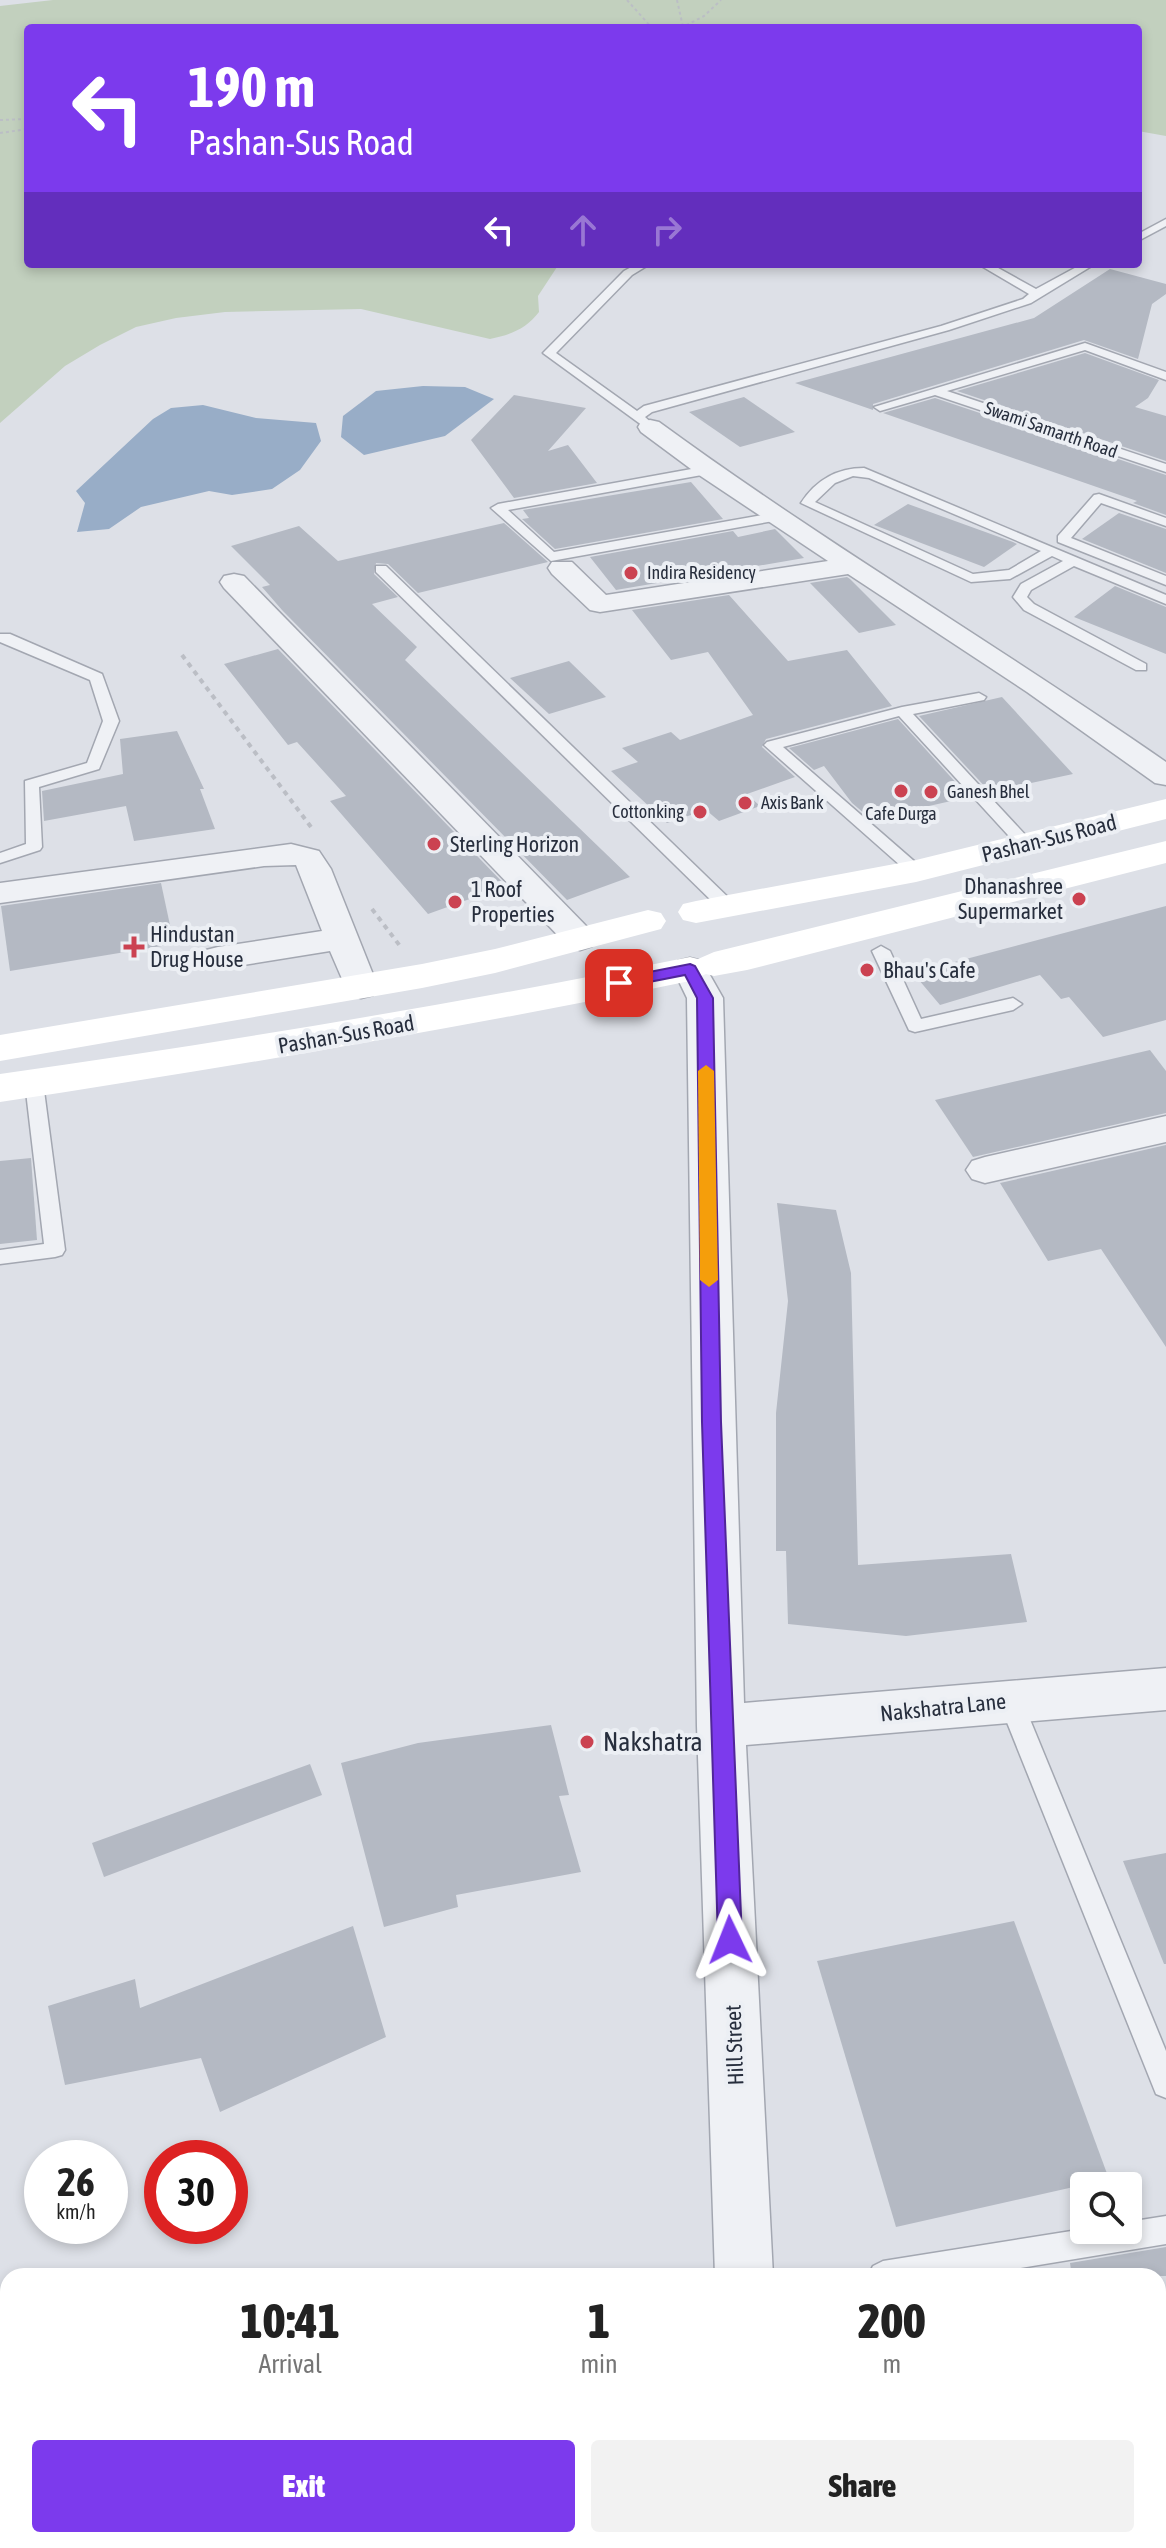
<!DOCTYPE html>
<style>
body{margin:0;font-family:"Asap Condensed",sans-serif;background:#f2f2f2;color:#222;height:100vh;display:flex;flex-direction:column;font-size:30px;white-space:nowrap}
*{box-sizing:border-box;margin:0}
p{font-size:26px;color:#767676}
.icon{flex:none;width:44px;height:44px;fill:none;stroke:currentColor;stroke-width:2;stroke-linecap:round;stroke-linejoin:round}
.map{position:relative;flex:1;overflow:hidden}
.drawer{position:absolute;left:0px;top:2268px;width:1166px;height:280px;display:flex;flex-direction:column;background:#fff;border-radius:24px 24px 0 0;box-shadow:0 4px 12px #0003}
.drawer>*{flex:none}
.guide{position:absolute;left:24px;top:24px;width:1118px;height:244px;border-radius:8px;box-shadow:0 4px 12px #0003;background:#7c3aed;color:#fff;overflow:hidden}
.tools{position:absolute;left:1070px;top:2172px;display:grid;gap:16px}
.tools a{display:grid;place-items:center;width:72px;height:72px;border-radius:8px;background:#fff;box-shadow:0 4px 12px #0003;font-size:40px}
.speed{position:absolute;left:24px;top:2140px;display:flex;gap:16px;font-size:40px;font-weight:700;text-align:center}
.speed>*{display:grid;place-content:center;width:104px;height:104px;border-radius:50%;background:#fff;box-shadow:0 4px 12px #0003;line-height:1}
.speed small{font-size:20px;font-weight:400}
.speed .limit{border:12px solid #d22;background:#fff;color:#111}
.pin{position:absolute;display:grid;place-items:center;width:68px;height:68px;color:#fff;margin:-34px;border-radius:16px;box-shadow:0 4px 12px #0006}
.me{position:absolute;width:88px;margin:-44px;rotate:358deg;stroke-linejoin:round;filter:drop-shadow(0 0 6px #0008)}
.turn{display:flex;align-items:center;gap:28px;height:168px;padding:0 32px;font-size:36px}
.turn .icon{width:104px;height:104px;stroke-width:2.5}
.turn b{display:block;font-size:56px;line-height:68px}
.lanes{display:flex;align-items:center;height:76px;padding:0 32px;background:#0003;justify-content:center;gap:40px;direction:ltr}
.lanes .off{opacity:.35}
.eta{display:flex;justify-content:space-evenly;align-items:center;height:136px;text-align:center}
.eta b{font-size:48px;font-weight:800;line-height:56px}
.button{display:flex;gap:16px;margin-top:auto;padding:16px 32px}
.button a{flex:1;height:92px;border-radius:8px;background:#7c3aed;color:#fff;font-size:32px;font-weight:800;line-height:92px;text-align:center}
.button a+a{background:#f2f2f2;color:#222}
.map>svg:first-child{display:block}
.green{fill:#c2d0be}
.water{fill:#98adc7}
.building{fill:#b4b9c3}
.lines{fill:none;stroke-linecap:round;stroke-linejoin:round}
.lane-casing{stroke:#a3a7b1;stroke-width:3}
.street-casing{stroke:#a3a7b1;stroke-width:3}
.path-far1{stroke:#bbbec5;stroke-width:2;stroke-dasharray:3 3;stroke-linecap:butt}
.path{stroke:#bbbec5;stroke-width:4;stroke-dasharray:5 5;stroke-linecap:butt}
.lane{fill:#eff1f5;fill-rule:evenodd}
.street{fill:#eff1f5;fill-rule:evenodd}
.secondary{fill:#fff;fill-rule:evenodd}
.route{fill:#7c3aed;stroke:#51269a;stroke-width:2}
.slow{fill:#f59e0b}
.poi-dot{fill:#cb4251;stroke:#eceff4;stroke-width:3}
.labels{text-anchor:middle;stroke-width:8;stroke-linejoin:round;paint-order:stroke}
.far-street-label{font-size:18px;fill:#272e3d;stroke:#eceff4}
.far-poi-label{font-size:18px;fill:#272e3d;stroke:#eceff4;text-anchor:start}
.street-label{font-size:22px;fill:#272e3d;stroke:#eceff4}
.poi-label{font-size:22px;fill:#272e3d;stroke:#eceff4;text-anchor:start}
.near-poi-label{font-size:26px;fill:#272e3d;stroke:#eceff4;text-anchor:start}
</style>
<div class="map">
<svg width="1166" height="2548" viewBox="0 0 1166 2548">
<rect width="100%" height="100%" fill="#dde0e7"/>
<path class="green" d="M53,0H1166V136L1138,131V28H28V264H559L538,296L539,312C526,329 510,335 490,339L361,309L225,312L176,318L136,327L100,345L65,366L0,423V6Z"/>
<g class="water">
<path d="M423,386L465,387L494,399L445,436L364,455L341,437L343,416L376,391Z"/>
<path d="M203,405L256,418L316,423L321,441L300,470L272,489L232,495L209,491L141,507L109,529L77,532L85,503L76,491L153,419L171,408Z"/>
</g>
<g class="building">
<path d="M1110,269L1166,284V294L1152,304L1138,359L1084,340L873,404V410L795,383L1034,318Z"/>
<path d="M1085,353L1159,380L1148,398L1135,407L1166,416V461L957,391Z"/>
<path d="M514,395L586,408L548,451L568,445L597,483L514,498L471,440Z"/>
<path d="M744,397L795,432L740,447L689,412Z"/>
<path d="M935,398L1166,475V515L1133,503L1137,501L883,413Z"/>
<path d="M691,482L723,519L555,549L522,519L529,518L523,510Z"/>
<path d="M908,504L1013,542L1017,544L984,567L874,525Z"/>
<path d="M1119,513L1166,529V573L1082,539Z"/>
<path d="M504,523L548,562L418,593L388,564L376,563L374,574L398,597L372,604L417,647L405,660L630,877L567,900L282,610L262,587L270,585L231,546L299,526L338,561Z"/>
<path d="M775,529L804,558L616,590L590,557L733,531L738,537Z"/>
<path d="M847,577L850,579L896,625L859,633L810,583Z"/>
<path d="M1115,586L1166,607V654L1074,617Z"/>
<path d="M729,595L788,661L847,650L892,706L766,739L762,747L795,777L747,794L760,806L719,821L706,810L667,823L611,771L638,762L622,748L671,732L680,740L753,715L708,652L671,660L632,610Z"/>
<path d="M278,649L506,886L428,914L330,801L346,796L297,742L288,745L224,664Z"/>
<path d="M569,661L606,697L549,714L510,678Z"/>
<path d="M1002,697L1073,774L990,792L919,716Z"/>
<path d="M898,719L969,797L871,819L852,803L824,766L814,770L789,748Z"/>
<path d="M177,731L204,789H200L215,829L134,841L126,806L44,821L42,791L123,774L120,739Z"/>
<path d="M161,883L174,944L10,971L1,906Z"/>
<path d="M1166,906V1020L1103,1037L1069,997L1061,999L1040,975L940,1005L913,973Z"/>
<path d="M1150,1050L1166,1071V1113L973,1157L935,1100Z"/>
<path d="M1166,1145V1347L1101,1249L1048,1261L1000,1183Z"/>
<path d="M31,1158L37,1240L0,1244V1161Z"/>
<path d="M777,1203L836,1210L851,1273L858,1565L1011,1554L1027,1622L906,1636L788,1624L786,1551H776V1413L788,1301Z"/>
<path d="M551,1725L569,1795L559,1796L581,1872L456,1895L458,1907L384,1927L341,1763L418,1743Z"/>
<path d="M310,1764L322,1795L104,1877L92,1843Z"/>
<path d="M1166,1853V1964H1164L1123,1861Z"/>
<path d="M1014,1921L1109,2179L896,2227L817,1961Z"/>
<path d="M353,1926L386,2037L220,2112L201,2058L65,2085L48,2006L135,1979L140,2008Z"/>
<path d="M1166,2247V2276H1072L1070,2263Z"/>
</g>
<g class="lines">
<defs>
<g id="lane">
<path d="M1166,219V226L1138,241V234Z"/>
<path d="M637,264H650L632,275L556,353L637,411L644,406L941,326L1023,299L1029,294L978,264H991L1036,289L1082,264H1095L1031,303L949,330L652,412L645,417L656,427L650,431L543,353L624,271Z"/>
<path d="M1085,343L1166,372V380L1085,350L947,391L1166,464V472L935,395L880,411L874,407Z"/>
<path d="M708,466L714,470L713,473L508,510L554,552L779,512L786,516L779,520L551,561L491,508L498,504Z"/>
<path d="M864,468L1166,595V604L1074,566L1031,590L1027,597L1034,604L1146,664V670H1136L1024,610L1013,597L1021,584L1063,561L1052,556L1010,579L971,582L801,503C816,480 837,468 864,468ZM853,476L869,478L1041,551L1009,570L973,574L815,502L835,483Z"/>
<path d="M1099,494L1166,518V526L1101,503L1071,538L1166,576V585L1058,542V536L1094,495Z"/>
<path d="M376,566H386L734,903L736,907L734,911H722L376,572Z"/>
<path d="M0,634H10L102,674L119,721L99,769L39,787L42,847L40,850L0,863V853L26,844L25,781L87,763L103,721L90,680L0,642Z"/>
<path d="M979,693L986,697L984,700L913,714L1031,841V847H1019L899,716L783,747L922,868L924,871L916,876L910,874L764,745L767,742L902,707Z"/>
<path d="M881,946L890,951L921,1019L1013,998L1022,1004L1013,1010L915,1032L909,1030L872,951Z"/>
<path d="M34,1077L43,1083L65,1250L62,1255L55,1257L0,1264V1250L44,1244L25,1083Z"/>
<path d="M1010,1690L1018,1693L1022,1700L1166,2051V2098L1156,2094L998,1700L1002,1693Z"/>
<path d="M1166,2216V2244L972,2276H868L873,2266L883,2261L1084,2229L1128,2230V2222Z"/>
</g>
<g id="street">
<path d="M650,420L659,422C823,542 999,646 1166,762V785L1155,783L1027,692L848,574L600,612L590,610L552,574L548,568L552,562H572L606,595L828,561L699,475L641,432L638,427L641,422Z"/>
<path d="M234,574L244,576L592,932L597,939L592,946L580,950L568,946L224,588L220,582L224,576Z"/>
<path d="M291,844L319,851L331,869L378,987L373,995L361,998L349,995L330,951L218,969L206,966L201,958L206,950L218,947L322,931L296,865L264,866L0,903V883Z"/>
<path d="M690,958L702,961L723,998L744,1703L1166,1668V1710L746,1745L773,2276H715L697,1726L687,998L673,969L678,961Z"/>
<path d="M1166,1116V1142L985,1183L972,1179L966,1170L972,1161L985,1157Z"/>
<rect x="728" y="2540" width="62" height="8"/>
</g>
</defs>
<use href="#lane" class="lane-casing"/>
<use href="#street" class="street-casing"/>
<g class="path-far1">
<path d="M627,0L652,28"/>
<path d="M677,0L683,27"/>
<path d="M681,28L704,16L721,0"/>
<path d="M0,120L28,119"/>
<path d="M0,133L28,129"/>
</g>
<g class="path">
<path d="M182,655L311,827"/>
<path d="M372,909L400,946"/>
</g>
<use href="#lane" class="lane"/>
<use href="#street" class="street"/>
<g class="secondary">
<path d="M1166,799V819L916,882L696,923L683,920L678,912L683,904L696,901L916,860Z"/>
<path d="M1166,841V863L747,970L714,976L706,974L690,981C461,1028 231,1067 0,1102V1074C231,1041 461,1003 690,957L698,959L714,952Z"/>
<path d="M648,910L661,913L666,921L661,929L495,973L422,988L0,1061V1035L422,964L495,949Z"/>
</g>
</g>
<path class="route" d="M690,964L695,966L713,998L721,1422L742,1940L738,1948L730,1951L721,1948L718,1940L702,1422L697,998L685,975L619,988L611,983L619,978Z"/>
<path class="slow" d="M706,1065L714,1071L718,1280L709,1287L700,1280L698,1071Z"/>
<g class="poi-dot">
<circle cx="631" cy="573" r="8"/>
<circle cx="901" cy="791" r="8"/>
<circle cx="931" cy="792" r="8"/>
<circle cx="745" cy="803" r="8"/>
<circle cx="700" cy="812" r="8"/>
<circle cx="434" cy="844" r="8"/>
<circle cx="1079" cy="899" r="8"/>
<circle cx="455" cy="902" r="8"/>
<path d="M130 935h8v8h8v8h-8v8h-8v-8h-8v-8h8z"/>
<circle cx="867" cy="970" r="8"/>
<circle cx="587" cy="1742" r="8"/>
</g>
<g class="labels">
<g class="far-street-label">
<text transform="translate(1051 430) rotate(19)" y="6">Swami Samarth Road</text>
</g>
<g class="far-poi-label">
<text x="647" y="579">Indira Residency</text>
<text x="947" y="798">Ganesh Bhel</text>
<text x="761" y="809">Axis Bank</text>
<text x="684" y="818" text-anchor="end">Cottonking</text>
<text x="901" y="820" text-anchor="middle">Cafe Durga</text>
</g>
<g class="street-label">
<text transform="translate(1049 838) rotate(-14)" y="8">Pashan-Sus Road</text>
<text transform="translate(346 1034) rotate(-10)" y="8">Pashan-Sus Road</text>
<text transform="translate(943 1707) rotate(-6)" y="8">Nakshatra Lane</text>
<text transform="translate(734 2045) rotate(-92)" y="8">Hill Street</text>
</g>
<g class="poi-label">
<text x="450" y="852">Sterling Horizon</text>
<text x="1063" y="894" text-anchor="end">Dhanashree<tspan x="1063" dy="25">Supermarket</tspan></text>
<text x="471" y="897">1 Roof<tspan x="471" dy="25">Properties</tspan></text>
<text x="150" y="942">Hindustan<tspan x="150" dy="25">Drug House</tspan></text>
<text x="883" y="978">Bhau's Cafe</text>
</g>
<g class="near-poi-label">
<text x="603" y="1751">Nakshatra</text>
</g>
</g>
</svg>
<div class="tools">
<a><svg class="icon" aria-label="search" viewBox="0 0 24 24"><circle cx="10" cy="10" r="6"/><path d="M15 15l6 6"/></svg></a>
</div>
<div class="speed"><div>26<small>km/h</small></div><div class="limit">30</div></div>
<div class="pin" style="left:619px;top:983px;background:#d93025"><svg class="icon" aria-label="arrive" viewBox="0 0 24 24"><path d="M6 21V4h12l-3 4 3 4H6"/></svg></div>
<svg class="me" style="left:730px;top:1940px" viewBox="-20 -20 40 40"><path d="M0-17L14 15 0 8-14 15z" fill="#7c3aed" stroke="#fff" stroke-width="4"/></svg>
<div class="guide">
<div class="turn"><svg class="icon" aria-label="left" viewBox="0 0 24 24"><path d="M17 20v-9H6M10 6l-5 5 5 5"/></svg><div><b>190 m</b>Pashan-Sus Road</div></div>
<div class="lanes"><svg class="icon" aria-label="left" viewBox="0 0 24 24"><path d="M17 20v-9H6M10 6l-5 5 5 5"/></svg><svg class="icon off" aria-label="ahead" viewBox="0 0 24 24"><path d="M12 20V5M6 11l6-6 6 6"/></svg><svg class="icon off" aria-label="right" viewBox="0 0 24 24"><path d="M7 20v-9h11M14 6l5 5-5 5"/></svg></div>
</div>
<section class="drawer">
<div class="eta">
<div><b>10:41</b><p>Arrival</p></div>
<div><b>1</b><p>min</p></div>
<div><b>200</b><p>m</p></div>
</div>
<div class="button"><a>Exit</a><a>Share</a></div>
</section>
</div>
